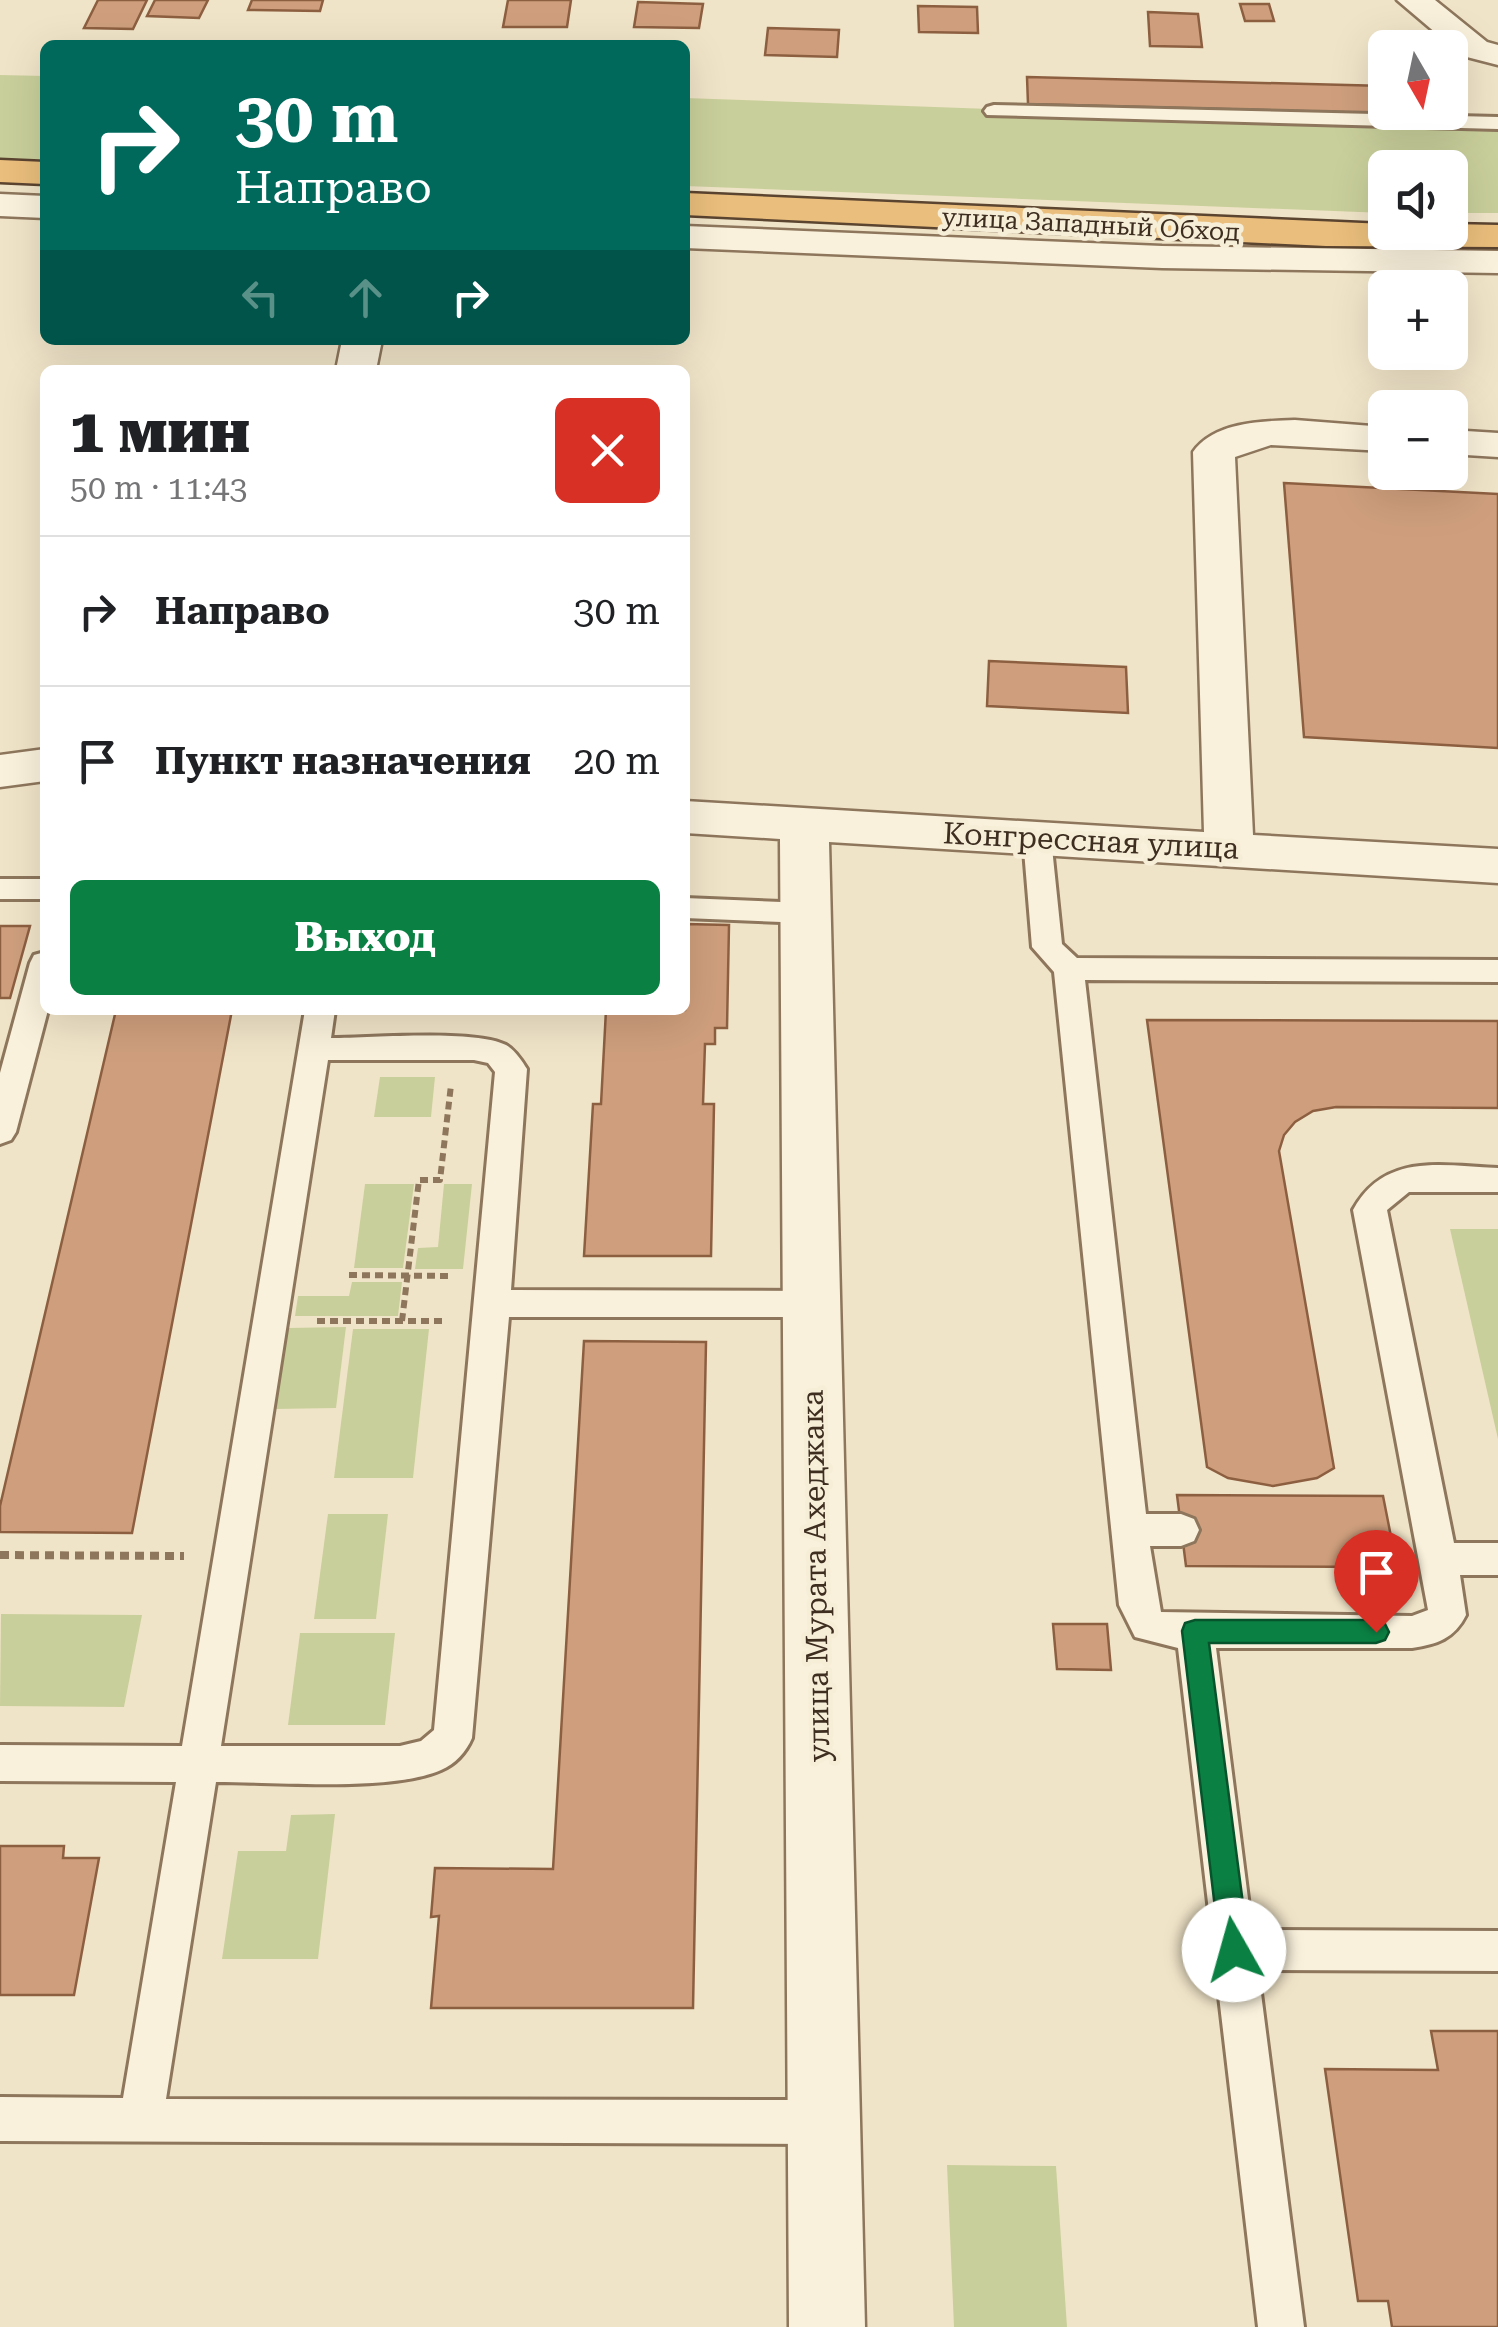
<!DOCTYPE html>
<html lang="ru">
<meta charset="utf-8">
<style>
body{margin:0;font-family:"Roboto Serif",serif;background:#f2f2f2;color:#202124;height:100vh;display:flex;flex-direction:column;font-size:38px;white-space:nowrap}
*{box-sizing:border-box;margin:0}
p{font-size:32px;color:#757577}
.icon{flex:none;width:55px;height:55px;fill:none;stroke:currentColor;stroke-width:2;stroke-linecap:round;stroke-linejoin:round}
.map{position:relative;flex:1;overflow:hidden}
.details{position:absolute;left:40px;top:365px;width:650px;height:650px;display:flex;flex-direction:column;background:#fff;border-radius:15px;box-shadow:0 10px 40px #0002}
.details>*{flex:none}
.hud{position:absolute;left:40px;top:40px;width:650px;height:305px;border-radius:15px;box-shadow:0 10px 40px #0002;background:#00695c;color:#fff;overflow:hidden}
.needle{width:65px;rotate:171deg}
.fabs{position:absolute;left:1368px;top:30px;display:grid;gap:20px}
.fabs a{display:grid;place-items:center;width:100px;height:100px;border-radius:15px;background:#fff;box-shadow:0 10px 40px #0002;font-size:50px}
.pin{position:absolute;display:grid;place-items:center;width:85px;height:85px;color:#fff;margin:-102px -42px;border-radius:50% 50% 50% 0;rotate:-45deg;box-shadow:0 0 10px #0007}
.pin .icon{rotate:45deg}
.me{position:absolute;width:110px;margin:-55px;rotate:353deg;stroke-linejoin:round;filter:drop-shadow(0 0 8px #0008)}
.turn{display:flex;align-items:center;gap:35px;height:210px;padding:0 30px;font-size:45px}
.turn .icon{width:130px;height:130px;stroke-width:2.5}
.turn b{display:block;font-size:70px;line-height:85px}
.lanes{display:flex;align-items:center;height:95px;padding:0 30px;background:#0003;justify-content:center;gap:50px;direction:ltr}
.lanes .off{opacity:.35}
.round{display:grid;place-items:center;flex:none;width:105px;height:105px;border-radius:15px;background:#f2f2f2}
.head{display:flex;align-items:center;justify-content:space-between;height:170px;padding:0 30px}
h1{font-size:60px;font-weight:800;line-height:75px}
.cta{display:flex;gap:20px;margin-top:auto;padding:20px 30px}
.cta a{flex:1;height:115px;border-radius:15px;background:#0b8043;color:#fff;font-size:40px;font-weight:800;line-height:115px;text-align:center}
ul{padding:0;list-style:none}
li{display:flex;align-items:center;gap:30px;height:150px;padding:0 30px;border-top:2px solid #e0e0e0}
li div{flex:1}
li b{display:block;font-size:38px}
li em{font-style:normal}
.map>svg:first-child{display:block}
.green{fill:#c9cf9b}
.building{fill:#cf9f7d;stroke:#8d5f41;stroke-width:2.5}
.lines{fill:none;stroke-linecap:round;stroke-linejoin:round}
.service-casing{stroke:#8d765c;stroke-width:6}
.minor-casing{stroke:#8d765c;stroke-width:5}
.trunk-casing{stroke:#5b4430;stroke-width:5}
.path-far1{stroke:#8d765c;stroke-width:6;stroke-dasharray:8 5;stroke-linecap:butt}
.path{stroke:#8d765c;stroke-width:8;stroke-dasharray:9 6;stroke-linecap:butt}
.service{fill:#faf1dc;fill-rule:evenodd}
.minor{fill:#faf1dc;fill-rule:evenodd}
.trunk{fill:#eabe7c;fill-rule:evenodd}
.route{fill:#0b8043;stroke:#07532c;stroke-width:2.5}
.labels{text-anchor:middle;stroke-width:9;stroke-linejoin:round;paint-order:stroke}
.far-street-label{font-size:25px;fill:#3d2e20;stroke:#f7eed8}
.street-label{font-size:30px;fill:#3d2e20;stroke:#f7eed8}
</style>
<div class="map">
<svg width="1498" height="2327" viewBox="0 0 1498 2327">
<rect width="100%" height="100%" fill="#f0e4c8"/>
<g class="green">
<path d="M0,75L45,76V161L0,160Z"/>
<path d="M685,98L1498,127V213H1450V168H1385V213L685,186Z"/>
<path d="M380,1077H435L431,1117H374Z"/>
<path d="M365,1184H414L403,1268H354Z"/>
<path d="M444,1184H472L463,1269H415L418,1248L438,1247Z"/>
<path d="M1450,1229H1498V1439Z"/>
<path d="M352,1282H402L398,1316H295L298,1296H349Z"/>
<path d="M346,1327L336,1408L275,1409L287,1328Z"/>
<path d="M353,1329H429L413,1478H334Z"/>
<path d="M328,1514H388L376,1619H314Z"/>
<path d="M1,1614L142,1615L124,1707L0,1706Z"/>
<path d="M300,1633H395L385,1725H288Z"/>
<path d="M335,1814L318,1959H222L238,1851H286L291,1815Z"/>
<path d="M947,2165L1056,2166L1067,2327H954Z"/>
</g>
<g class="building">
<path d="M98,0H147L133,29L84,28Z"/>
<path d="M155,0H208L199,18L147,16Z"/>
<path d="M252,0H323L320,11L248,10Z"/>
<path d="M508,0H571L567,27H503Z"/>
<path d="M638,2L703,4L699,28L634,27Z"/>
<path d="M1240,4H1269L1274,21H1245Z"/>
<path d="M918,6L977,7L978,33L919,32Z"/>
<path d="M1148,12L1198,14L1202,47L1150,46Z"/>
<path d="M768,28L839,30L837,57L765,55Z"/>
<path d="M1027,77L1385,86V112L1413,114L1028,104Z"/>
<path d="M1284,483L1498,494V748L1304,737Z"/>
<path d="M989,661L1126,667L1128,713L987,706Z"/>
<path d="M685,924L729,925L727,1028H715V1044H705L703,1104H714L711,1256H584L593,1104H601L606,1010H685Z"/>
<path d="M0,926H30L10,998H0Z"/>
<path d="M116,1010H232L132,1533L0,1532V1506Z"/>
<path d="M1147,1020L1498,1021V1108L1336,1107L1313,1111L1295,1122L1284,1135L1279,1151L1334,1468L1317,1478L1273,1486L1228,1478L1207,1467Z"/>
<path d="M584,1341L706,1342L693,2008H431L439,1916L431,1917L435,1868L553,1869Z"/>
<path d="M1177,1495L1383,1496L1397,1567L1186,1566Z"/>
<path d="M1053,1624H1107L1111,1670L1057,1669Z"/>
<path d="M0,1846H64L63,1858H99L74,1995H0Z"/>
<path d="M1431,2031H1498V2327H1392L1388,2301H1358L1325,2069L1438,2070Z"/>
</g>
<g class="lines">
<defs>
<g id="service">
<path d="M994,105L1498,117V129L987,115L984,111L987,107Z"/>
<path d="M1037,828L1047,831L1051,838L1062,944L1077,958L1498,960V982L1085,980L1146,1514H1181L1194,1519L1199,1530L1194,1541L1181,1546H1150L1161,1612L1412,1616L1428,1610L1353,1210C1385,1152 1441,1166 1498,1168V1192H1409L1387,1210L1454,1543H1498V1575H1460L1466,1615C1454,1639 1437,1644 1412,1648H1216L1252,1930L1498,1931V1971L1258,1970L1304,2327H1258L1178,1648L1135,1637L1119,1605L1054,972L1032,947L1023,838L1027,831Z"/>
<rect x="0" y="879" width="45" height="20"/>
<path d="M685,898L807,903L818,906L822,913L818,920L807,923L685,918Z"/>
<path d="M45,952L48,1010L16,1132L11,1140L0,1144V1073L30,963L34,955Z"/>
<path d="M305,1010H335L331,1038C371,1038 474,1029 506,1045C515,1050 522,1061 527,1069L511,1290L813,1291L825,1294L830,1304L825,1314L813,1317H509L472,1738C466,1752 455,1764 441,1770C391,1792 274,1782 216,1782L166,2099L824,2100L839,2107L846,2122L839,2137L824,2144L0,2141V2097L123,2098L176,1782L0,1781V1745L182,1746ZM328,1060H474L488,1063L495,1072L434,1730L421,1741L400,1746H221Z"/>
</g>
<g id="minor">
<path d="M1397,0H1435L1487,42L1498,45V65L1463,56Z"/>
<path d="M0,194L45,196V218L0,216Z"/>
<path d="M685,226L1162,246L1498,251V273L1162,268L685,248Z"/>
<path d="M342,340H382L376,370H336Z"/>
<path d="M1295,420L1385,427V451L1271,445L1235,457L1253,835L1498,849V883L829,842L865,2327H789L780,839L685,833V801L1204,832L1193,452C1214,422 1261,421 1295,420Z"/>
<path d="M1450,430L1498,433V457L1450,454Z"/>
<path d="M45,749V781L0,787V755Z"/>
</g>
<g id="trunk">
<path d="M0,160L45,162V184L0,182Z"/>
<path d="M685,193L1385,224V232H1450V224L1498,225V247L1326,246L685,215Z"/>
</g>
</defs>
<use href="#service" class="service-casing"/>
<use href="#minor" class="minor-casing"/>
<use href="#trunk" class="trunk-casing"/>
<g class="path-far1">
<path d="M349,1275L449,1276"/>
<path d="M317,1321H445"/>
<path d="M402,1321L419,1180H440L451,1085"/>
</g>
<path class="path" d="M0,1555L184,1556"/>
<use href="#service" class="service"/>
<use href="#minor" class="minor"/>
<use href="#trunk" class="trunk"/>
</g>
<path class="route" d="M1195,1620H1376L1385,1624L1389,1632L1385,1640L1376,1643H1209L1249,1950L1244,1959L1234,1963L1224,1959L1220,1950L1182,1631L1185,1623Z"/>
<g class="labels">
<g class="far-street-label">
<text transform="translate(1091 224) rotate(3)" y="9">улица Западный Обход</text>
</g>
<g class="street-label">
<text transform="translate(1091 841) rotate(3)" y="10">Конгрессная улица</text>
<text transform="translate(816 1576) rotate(-91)" y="10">улица Мурата Ахеджака</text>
</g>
</g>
</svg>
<div class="fabs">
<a><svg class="needle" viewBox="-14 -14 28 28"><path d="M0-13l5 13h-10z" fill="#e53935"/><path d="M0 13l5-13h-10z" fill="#757577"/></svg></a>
<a><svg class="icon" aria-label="sound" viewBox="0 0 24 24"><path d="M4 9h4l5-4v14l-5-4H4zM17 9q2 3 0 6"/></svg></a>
<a>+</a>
<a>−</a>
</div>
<div class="pin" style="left:1376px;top:1632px;background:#d93025"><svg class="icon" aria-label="arrive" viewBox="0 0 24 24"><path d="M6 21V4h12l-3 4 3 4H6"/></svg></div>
<svg class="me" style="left:1234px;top:1950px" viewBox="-20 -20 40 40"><circle r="19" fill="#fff"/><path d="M0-13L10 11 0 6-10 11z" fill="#0b8043"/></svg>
<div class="hud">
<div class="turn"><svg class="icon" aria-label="right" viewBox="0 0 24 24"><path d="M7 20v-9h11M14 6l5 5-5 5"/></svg><div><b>30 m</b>Направо</div></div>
<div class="lanes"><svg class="icon off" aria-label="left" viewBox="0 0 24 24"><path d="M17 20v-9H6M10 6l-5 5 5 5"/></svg><svg class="icon off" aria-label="ahead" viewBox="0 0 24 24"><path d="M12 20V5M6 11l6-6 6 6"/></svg><svg class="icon" aria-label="right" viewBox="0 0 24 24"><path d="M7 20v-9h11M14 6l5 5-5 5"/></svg></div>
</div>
<section class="details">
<div class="head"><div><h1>1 мин</h1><p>50 m · 11:43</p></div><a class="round" style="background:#d93025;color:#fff"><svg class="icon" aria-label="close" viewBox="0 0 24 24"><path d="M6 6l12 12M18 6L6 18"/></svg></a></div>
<ul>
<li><svg class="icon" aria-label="right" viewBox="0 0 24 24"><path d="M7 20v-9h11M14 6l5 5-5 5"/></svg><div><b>Направо</b></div><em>30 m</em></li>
<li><svg class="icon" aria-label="arrive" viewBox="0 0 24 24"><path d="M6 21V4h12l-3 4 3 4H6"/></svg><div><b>Пункт назначения</b></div><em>20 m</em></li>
</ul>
<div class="cta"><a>Выход</a></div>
</section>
</div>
